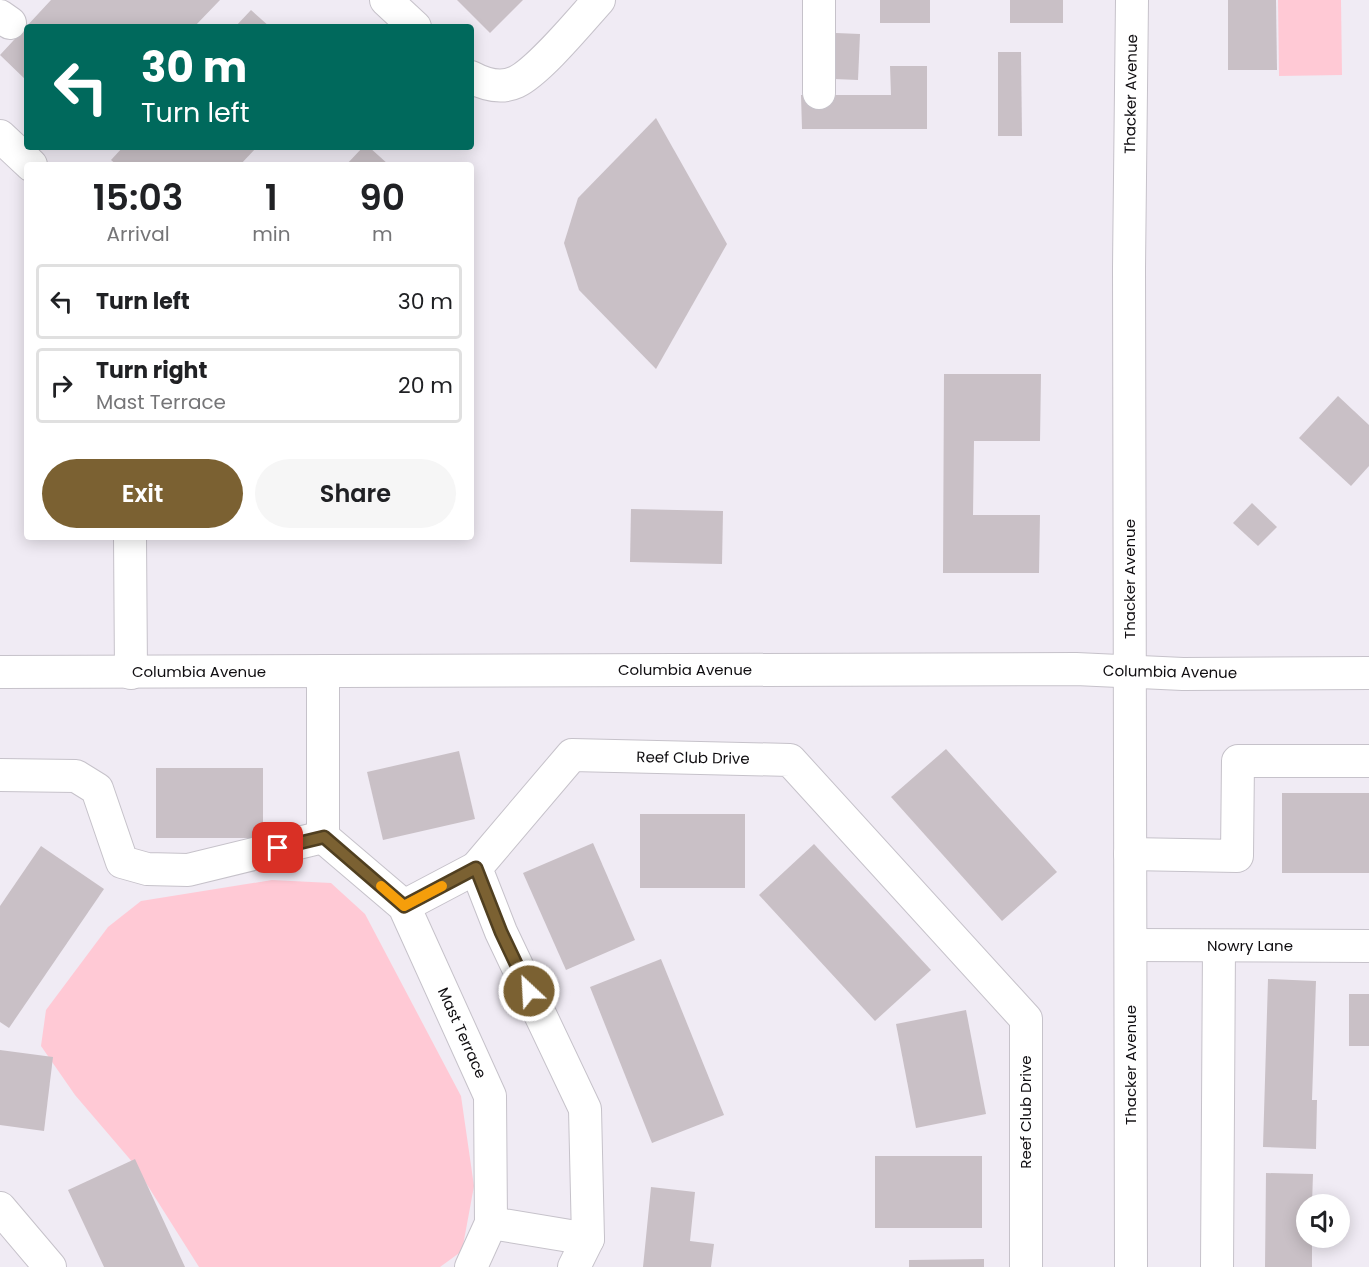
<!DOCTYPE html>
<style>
body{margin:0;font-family:Poppins,sans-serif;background:#f6f6f6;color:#202124;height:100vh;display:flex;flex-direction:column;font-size:22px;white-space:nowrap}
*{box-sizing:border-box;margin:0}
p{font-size:20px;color:#757577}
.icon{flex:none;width:33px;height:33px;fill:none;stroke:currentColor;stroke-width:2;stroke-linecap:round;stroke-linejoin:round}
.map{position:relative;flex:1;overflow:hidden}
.drawer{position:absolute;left:24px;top:162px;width:450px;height:378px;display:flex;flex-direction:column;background:#fff;border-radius:6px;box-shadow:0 3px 15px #0003}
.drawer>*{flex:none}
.banner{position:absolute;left:24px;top:24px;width:450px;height:126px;border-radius:6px;box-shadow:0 3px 15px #0003;background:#00695c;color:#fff;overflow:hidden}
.fabs{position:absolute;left:1296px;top:1194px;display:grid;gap:12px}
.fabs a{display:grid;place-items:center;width:54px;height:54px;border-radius:50%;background:#fff;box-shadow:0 3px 15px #0003;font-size:30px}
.pin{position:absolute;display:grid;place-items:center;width:51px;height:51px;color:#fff;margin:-26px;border-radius:12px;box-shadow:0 3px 9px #0006}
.me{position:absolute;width:66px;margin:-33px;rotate:335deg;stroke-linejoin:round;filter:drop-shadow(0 0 4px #0008)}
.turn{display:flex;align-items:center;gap:21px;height:126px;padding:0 18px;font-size:27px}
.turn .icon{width:78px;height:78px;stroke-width:2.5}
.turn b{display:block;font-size:42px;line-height:51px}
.eta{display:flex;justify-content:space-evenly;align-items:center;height:102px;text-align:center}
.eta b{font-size:36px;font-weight:600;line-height:42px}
.button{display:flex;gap:12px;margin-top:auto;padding:12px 18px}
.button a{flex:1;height:69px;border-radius:36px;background:#7b6132;color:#fff;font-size:24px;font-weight:600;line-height:69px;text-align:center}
.button a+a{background:#f6f6f6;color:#202124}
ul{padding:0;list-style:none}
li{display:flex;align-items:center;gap:18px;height:75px;margin:0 12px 9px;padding:0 6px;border:3px solid #e0e0e0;border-radius:6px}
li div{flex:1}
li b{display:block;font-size:22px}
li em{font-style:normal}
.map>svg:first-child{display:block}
.green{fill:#ffc9d5}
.building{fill:#c9c0c6}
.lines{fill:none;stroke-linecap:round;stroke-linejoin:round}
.minor-casing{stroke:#c6c2ca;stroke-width:34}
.minor{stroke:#fff;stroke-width:32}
.route-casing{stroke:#503f20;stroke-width:15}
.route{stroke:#7b6132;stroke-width:10}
.slow{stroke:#f59e0b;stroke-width:10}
.labels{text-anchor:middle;stroke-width:4.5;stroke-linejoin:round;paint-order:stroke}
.street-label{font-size:15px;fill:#0f0d10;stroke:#fff}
</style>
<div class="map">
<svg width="1369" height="1267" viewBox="0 0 1369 1267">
<rect width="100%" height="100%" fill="#f0ebf4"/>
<g class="green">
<path d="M1278,0H1341L1342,75L1279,76Z"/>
<path d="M272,880L331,883L365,914L461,1096L474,1186L462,1251L440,1267H199L134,1164L75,1095L41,1046L46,1010L108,927L141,901Z"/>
</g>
<g class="building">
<path d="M51,0H220L194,27H27V81L0,55Z"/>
<path d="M457,0H523L490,33Z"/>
<rect x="880" y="0" width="50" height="23"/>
<rect x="1010" y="0" width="53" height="23"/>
<path d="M1228,0H1276L1277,70H1228Z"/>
<path d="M251,10L270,27H235Z"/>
<path d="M836,33L860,34L858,80L834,79Z"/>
<path d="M998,52H1021L1022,136H998Z"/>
<path d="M890,66H927V129H802L801,95H891Z"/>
<path d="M656,118L727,244L656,369L579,290L564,243L578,198Z"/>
<path d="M123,147H257L240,165H117L111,160Z"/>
<path d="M363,147H369L389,165H346Z"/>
<path d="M944,374H1041L1040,441H974L973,515H1040L1039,573H943Z"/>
<path d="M1338,396L1369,425V466L1351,486L1299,438Z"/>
<path d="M1252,503L1277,527L1258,546L1233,523Z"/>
<path d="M631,509L723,511L722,564L630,562Z"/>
<path d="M946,749L1057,872L1002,921L891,797Z"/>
<path d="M459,751L475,819L383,840L367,772Z"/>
<rect x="156" y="768" width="107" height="70"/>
<rect x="1282" y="793" width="87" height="80"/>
<rect x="640" y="814" width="105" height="74"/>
<path d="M593,843L635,940L566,970L523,873Z"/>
<path d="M814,844L931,970L875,1021L759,895Z"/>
<path d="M41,846L104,889L9,1028L0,1022V906Z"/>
<path d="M661,959L724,1115L652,1143L590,987Z"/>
<path d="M1268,979L1316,981L1312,1100H1317L1316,1149L1263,1147Z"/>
<rect x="1349" y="994" width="20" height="52"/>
<path d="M966,1010L986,1114L916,1128L896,1024Z"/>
<path d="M0,1050L53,1057L44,1131L0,1125Z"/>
<rect x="875" y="1156" width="107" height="72"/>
<path d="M135,1159L185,1267H104L68,1190Z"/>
<path d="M1266,1173L1313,1174L1312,1204H1306V1238H1312V1267H1265Z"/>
<path d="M651,1187L695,1192L690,1241L714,1244L711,1267H643Z"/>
<path d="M984,1259V1267H909V1260Z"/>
</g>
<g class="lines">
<defs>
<g id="minor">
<path d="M386,0L415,27"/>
<path d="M0,16L10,23"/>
<path d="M471,77C484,84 501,89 516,82C539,71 580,21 599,0"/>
<path d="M819,93V0"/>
<path d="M0,136L31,165"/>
<path d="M130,537L131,673"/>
<path d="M0,672L1076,669L1183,674L1369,673"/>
<path d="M0,775L76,776L97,789L122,862L147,869L188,870L323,837V671"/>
<path d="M323,837L404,906L490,1096L491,1223L471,1267"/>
<path d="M1130,854L1237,856L1238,761H1369"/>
<path d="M404,906L476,868"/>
<path d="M1131,945L1369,946"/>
<path d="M0,1208L50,1267"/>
<path d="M491,1223L588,1239"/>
<path d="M574,1267L588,1239L585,1109L501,932L476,868L572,755L790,760L1026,1019V1267"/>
<path d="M1131,1267L1129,268L1132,0"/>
<path d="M1217,1267L1219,946"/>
</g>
</defs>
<use href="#minor" class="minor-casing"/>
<use href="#minor" class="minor"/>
</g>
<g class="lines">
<defs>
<path id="route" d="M278,848L324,837L404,906L476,868L501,932L529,991"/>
</defs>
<use href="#route" class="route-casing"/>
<use href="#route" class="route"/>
<path class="slow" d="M381,886L404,906L442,886"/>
</g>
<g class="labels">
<g class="street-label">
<text transform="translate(1131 94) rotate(-89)" y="5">Thacker Avenue</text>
<text transform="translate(1130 579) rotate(-90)" y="5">Thacker Avenue</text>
<text x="685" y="675">Columbia Avenue</text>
<text x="199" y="677">Columbia Avenue</text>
<text transform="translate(1170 672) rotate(1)" y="5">Columbia Avenue</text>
<text transform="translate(693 758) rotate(1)" y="5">Reef Club Drive</text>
<text x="1250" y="951">Nowry Lane</text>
<text transform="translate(462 1033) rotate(66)" y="5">Mast Terrace</text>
<text transform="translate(1131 1065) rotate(-90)" y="5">Thacker Avenue</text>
<text transform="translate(1026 1112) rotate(-90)" y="5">Reef Club Drive</text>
</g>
</g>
</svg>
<div class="fabs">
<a><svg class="icon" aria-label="sound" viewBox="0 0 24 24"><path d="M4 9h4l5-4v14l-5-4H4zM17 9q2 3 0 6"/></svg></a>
</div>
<div class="pin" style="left:278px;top:848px;background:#d93025"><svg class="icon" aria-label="arrive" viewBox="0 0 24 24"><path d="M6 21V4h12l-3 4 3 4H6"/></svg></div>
<svg class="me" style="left:529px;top:991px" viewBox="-20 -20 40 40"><circle r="17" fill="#7b6132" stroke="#fff" stroke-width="3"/><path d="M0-11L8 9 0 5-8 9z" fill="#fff"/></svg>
<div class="banner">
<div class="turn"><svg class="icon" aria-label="left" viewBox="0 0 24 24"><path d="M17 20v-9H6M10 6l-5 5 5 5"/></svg><div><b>30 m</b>Turn left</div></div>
</div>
<section class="drawer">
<div class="eta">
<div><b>15:03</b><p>Arrival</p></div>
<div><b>1</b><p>min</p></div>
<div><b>90</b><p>m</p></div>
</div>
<ul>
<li><svg class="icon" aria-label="left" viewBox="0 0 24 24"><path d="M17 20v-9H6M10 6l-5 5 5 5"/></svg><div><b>Turn left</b></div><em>30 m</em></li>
<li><svg class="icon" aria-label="right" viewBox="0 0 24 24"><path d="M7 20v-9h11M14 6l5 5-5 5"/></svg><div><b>Turn right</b><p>Mast Terrace</p></div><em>20 m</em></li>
</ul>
<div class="button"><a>Exit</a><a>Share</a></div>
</section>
</div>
